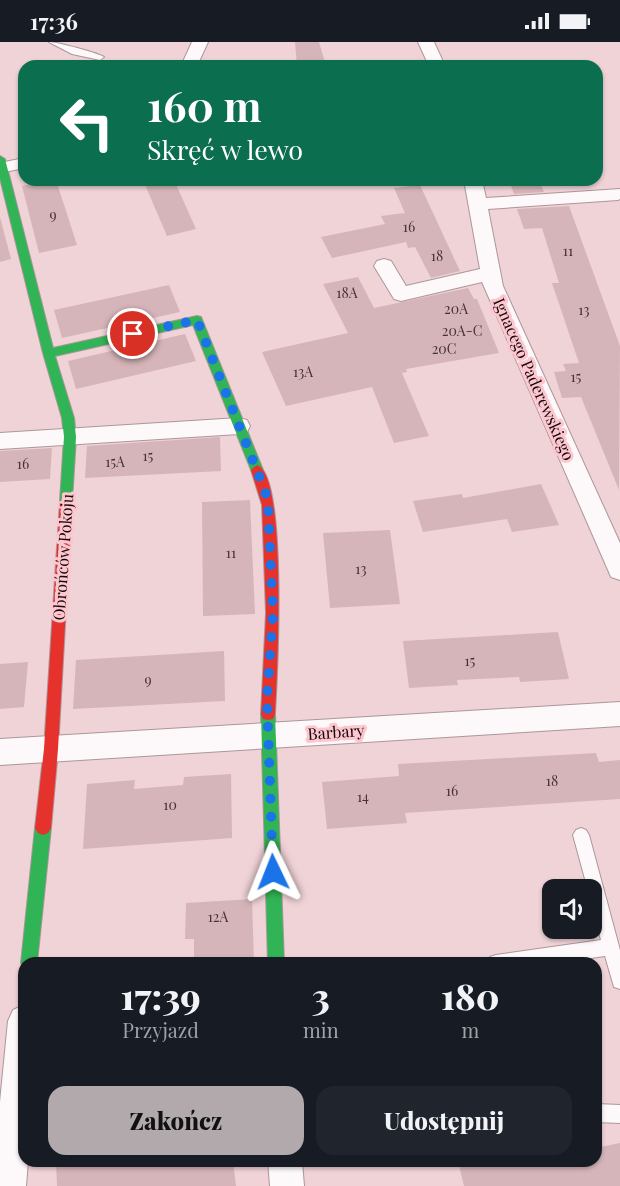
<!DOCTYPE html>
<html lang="pl">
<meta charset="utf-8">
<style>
body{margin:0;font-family:"Playfair Display",serif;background:#20242c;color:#f1f3f6;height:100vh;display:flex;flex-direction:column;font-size:22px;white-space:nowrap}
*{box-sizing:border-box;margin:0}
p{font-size:20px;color:#9ea1a6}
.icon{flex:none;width:33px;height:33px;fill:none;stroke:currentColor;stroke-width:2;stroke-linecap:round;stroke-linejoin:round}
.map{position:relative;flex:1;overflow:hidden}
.side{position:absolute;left:18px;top:915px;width:584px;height:210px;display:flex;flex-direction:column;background:#171b24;border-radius:18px;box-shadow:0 2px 4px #0004}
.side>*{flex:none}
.banner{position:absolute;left:18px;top:18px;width:585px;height:126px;border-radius:18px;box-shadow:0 2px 4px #0004;background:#0b6e4f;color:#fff;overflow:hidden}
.fabs{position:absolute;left:542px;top:837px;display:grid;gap:12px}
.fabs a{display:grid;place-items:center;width:60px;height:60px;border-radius:12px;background:#171b24;box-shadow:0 2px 4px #0004;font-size:30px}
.pin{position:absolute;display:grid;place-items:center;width:51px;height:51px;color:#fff;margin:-26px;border:3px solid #fff;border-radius:50%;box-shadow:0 2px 6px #0007}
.me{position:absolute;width:66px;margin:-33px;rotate:358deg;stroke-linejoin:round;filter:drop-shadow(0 0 4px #0008)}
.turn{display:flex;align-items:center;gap:21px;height:126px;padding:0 30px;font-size:27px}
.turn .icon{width:78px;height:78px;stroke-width:2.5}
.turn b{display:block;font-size:42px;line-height:51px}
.eta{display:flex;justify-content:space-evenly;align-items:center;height:102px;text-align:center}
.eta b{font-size:36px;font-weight:800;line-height:42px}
.cta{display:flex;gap:12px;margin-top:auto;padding:12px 30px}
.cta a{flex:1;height:69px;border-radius:18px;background:#b1a9ac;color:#111;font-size:24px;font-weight:800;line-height:69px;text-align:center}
.cta a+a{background:#20242c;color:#f1f3f6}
.status{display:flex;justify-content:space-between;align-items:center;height:42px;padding:0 30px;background:#171b24;direction:ltr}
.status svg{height:16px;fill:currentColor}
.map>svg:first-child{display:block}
.building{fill:#d6b5ba}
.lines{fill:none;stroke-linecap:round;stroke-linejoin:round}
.lane-casing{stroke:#ac969a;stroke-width:2}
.street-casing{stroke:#ac969a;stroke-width:2}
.fast-casing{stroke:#ac969a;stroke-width:2}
.jam-casing{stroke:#ac969a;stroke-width:2}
.lane{fill:#fdf8f9;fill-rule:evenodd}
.street{fill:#fdf8f9;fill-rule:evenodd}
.fast{fill:#30b455;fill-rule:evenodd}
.jam{fill:#e5322d;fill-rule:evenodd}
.route{stroke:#1a73e8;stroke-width:10;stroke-dasharray:0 18}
.labels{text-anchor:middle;stroke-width:6;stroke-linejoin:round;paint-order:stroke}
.number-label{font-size:14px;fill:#473235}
.street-label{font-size:16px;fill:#170609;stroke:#fcc7cf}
</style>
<div class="status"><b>17:36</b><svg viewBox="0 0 49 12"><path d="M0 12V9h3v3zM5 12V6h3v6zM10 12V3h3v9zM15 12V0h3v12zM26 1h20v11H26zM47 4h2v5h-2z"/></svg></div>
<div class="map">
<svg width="620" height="1144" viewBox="0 0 620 1144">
<rect width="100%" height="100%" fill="#f0d3d7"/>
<g class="building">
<path d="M295,0H319L326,24H297Z"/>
<path d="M56,138L77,203L39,211L22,144Z"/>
<path d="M143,138H174L196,187L167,194Z"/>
<path d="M509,138H539L544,150L514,152Z"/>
<path d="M420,143L460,229L431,236L415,205L408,206L406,200L332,216L321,195L385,182L381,174L405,171L394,146Z"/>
<path d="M569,164L620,304L619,448L581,355L562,356L554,330L566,329L563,322L579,321L552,241H559L542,186L524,187L517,167Z"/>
<path d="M0,175L11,217L0,220Z"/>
<path d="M358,235L374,266L468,246L474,257H477L499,311L406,327L407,330L402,331L429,394L394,401L372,345L286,364L262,310L348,291L323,242Z"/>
<path d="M169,243L180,270L62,296L54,268Z"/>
<path d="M185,292L196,319L76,347L68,319Z"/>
<path d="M220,395L221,429L85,436L87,404Z"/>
<path d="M52,406L50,437L0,440V409Z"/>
<path d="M541,442L559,483L512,490L507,477L423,490L413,459L462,452L463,456Z"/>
<path d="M250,458L255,572L203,574L202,460Z"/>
<path d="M390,488L400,562L330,566L323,491Z"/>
<path d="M558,590L569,637L520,640L519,635L457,638L458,643L409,646L403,599Z"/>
<path d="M224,609L225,659L73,667L76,618Z"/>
<path d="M28,620L24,665L0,667V622Z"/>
<path d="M596,711L599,720L620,718V757L405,771L407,781L327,787L322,740L399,734L398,722Z"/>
<path d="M231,732L232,796L83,807L87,742L135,738L134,747L183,743L184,735Z"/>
<path d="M252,857L254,921H194V897H185L186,861Z"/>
<path d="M620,1101V1144H464L458,1119H596V1106Z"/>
<path d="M56,1119H233L236,1144H57Z"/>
</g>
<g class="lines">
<defs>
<g id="lane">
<path d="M49,0C57,0 98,11 104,15L100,18L72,12Z"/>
<path d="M581,786L586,788L589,793L620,908V947L614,945L605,914L555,921H488L490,915L496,913L601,898L591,860V848H588L573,793L576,788Z"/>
<path d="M596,1062L620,1063V1081L596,1080Z"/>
</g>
<g id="street">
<path d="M192,0H208L197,24H181Z"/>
<path d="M418,0H434L445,24H429Z"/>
<path d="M24,116V126L0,131V121Z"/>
<path d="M464,138H482L486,156L620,147V157L618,158L488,167L503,244L620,501V538L611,535L608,528L482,240L401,259L394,257L374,224L377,219L384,217L391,219L406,244L480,227Z"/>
<path d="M239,376L247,378L250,384L247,390L239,392L0,407V391Z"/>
<path d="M620,660V684L0,723V697Z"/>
<path d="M24,963V1119H28L26,1144H0V1060L8,979L13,968Z"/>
<path d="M268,1119H302L304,1144H270Z"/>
</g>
<g id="fast">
<path d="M0,114L5,117L53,306L197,274L201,275L263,428L261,431H253L251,428L193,283L55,314L74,376L76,395L72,459L70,462H62L60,459L64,395L62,376L43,311L0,136Z"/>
<path d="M268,666L273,667L275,672L284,921H268L261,672L263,667Z"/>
<path d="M43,779L48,781L51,786L37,921H24V927L21,921L35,786L38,781Z"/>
</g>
<g id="jam">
<path d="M257,423C288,433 277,638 275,672L273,677L268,678L263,677L261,672L266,571L262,463L251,428Z"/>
<path d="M66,454L72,459L58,707L51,786L48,791L43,793L38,791L35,786L44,707L60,459Z"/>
</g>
</defs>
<use href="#lane" class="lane-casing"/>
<use href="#street" class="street-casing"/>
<use href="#fast" class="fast-casing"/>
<use href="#jam" class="jam-casing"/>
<use href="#lane" class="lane"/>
<use href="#street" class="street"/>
<use href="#fast" class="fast"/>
<use href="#jam" class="jam"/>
</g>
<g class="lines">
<path class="route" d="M133,292L197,278L265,449L268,463L273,571L267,657L273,830"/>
</g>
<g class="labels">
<g class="number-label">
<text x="53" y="178">9</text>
<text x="409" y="190">16</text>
<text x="568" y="214">11</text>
<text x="437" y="219">18</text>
<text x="347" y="256">18A</text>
<text x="456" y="272">20A</text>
<text x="584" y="273">13</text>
<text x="462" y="294">20A-C</text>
<text x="444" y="312">20C</text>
<text x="303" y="335">13A</text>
<text x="576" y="340">15</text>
<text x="148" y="419">15</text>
<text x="115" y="425">15A</text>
<text x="23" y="427">16</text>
<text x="231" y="516">11</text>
<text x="361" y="532">13</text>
<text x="470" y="624">15</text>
<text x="148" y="643">9</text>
<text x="552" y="744">18</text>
<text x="452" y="754">16</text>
<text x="363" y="760">14</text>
<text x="170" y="768">10</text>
<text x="218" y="880">12A</text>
</g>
<g class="street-label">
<text transform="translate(534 337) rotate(66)" y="6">Ignacego Paderewskiego</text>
<text transform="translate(63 515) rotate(-86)" y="6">Obrońców Pokoju</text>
<text transform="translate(336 690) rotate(-4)" y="6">Barbary</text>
</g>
</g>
</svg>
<div class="fabs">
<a><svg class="icon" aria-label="sound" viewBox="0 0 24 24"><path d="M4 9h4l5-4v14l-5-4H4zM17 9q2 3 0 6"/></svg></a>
</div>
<div class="pin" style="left:133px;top:292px;background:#d93025"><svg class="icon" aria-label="arrive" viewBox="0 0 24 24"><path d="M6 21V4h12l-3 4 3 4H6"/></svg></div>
<svg class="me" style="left:273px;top:830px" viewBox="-20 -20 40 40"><path d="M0-17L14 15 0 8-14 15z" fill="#1a73e8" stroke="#fff" stroke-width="4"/></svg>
<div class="banner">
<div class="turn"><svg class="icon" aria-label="left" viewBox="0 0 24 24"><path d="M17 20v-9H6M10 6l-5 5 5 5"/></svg><div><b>160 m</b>Skręć w lewo</div></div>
</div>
<section class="side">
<div class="eta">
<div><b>17:39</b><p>Przyjazd</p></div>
<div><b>3</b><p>min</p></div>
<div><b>180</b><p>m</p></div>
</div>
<div class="cta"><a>Zakończ</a><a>Udostępnij</a></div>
</section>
</div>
